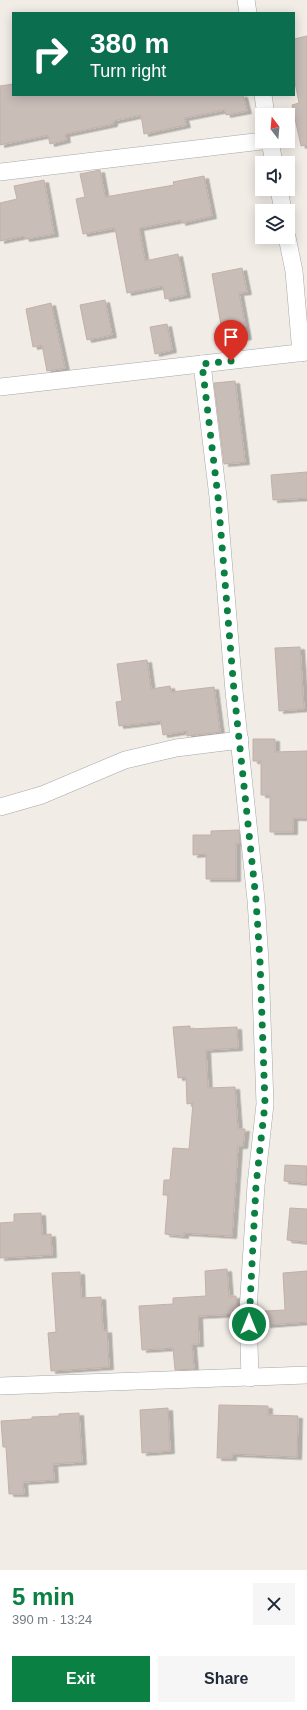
<!DOCTYPE html>
<meta charset="utf-8">
<style>
body{margin:0;font-family:Helvetica,sans-serif;background:#f6f6f7;color:#1f2937;height:100vh;display:flex;flex-direction:column;font-size:15px;white-space:nowrap}
*{box-sizing:border-box;margin:0}
p{font-size:13px;color:#747a83}
.icon{flex:none;width:22px;height:22px;fill:none;stroke:currentColor;stroke-width:2;stroke-linecap:round;stroke-linejoin:round}
.map{position:relative;height:1570px;overflow:hidden}
.details{display:flex;flex-direction:column;background:#fff;flex:1}
.details>*{flex:none}
.top-card{position:absolute;left:12px;top:12px;width:283px;height:84px;border-radius:0px;box-shadow:0 2px 10px #0003;background:#0b6e4f;color:#fff;overflow:hidden}
.needle{width:26px;rotate:344deg}
.fabs{position:absolute;left:255px;top:108px;display:grid;gap:8px}
.fabs a{display:grid;place-items:center;width:40px;height:40px;border-radius:0px;background:#fff;box-shadow:0 2px 10px #0003;font-size:20px}
.pin{position:absolute;display:grid;place-items:center;width:34px;height:34px;color:#fff;margin:-41px -17px;border-radius:50% 50% 50% 0;rotate:-45deg;box-shadow:0 0 4px #0007}
.pin .icon{rotate:45deg}
.me{position:absolute;width:44px;margin:-22px;rotate:0deg;stroke-linejoin:round;filter:drop-shadow(0 0 3px #0008)}
.turn{display:flex;align-items:center;gap:14px;height:84px;padding:0 12px;font-size:18px}
.turn .icon{width:52px;height:52px;stroke-width:2.5}
.turn b{display:block;font-size:28px;line-height:34px}
.round{display:grid;place-items:center;flex:none;width:42px;height:42px;border-radius:0px;background:#f6f6f7}
.summary{display:flex;align-items:center;justify-content:space-between;height:68px;padding:0 12px}
h1{font-size:24px;font-weight:700;line-height:30px;color:#0b8043}
.action{display:flex;gap:8px;margin-top:auto;padding:8px 12px}
.action a{flex:1;height:46px;border-radius:0px;background:#0b8043;color:#fff;font-size:16px;font-weight:700;line-height:46px;text-align:center}
.action a+a{background:#f6f6f7;color:#1f2937}
.map>svg:first-child{display:block}
.building{fill:#c9bdb8;stroke:#c4b0a7;filter:url(#shadow)}
.lines{fill:none;stroke-linecap:round;stroke-linejoin:round}
.street-casing{stroke:#a7a7a7;stroke-width:18}
.street{stroke:#fff;stroke-width:17}
.route{stroke:#0b8043;stroke-width:7;stroke-dasharray:0 12.6}
</style>
<div class="map">
<svg width="307" height="1570" viewBox="0 0 307 1570">
<defs>
<filter id="shadow"><feDropShadow dx="4.5" dy="2.5" stdDeviation="0" flood-color="#0004"/></filter>
</defs>
<rect width="100%" height="100%" fill="#f1ece6"/>
<g class="building">
<path d="M307,36V145L301,146L292,105L299,103L294,77V39Z"/>
<path d="M13,84V95H243L247,111L226,115L225,110L184,118L186,125L144,134L141,115L113,121V124L65,134L66,140L50,144L48,135L0,145V86Z"/>
<path d="M100,170L105,197L174,185L173,182L204,176L212,216L181,223V220L139,228L145,261L178,254L186,295L165,299L163,286L127,293L115,228L83,234L76,199L85,197L80,174Z"/>
<path d="M44,180L54,234L25,239L24,236L0,241V203L17,199L14,186Z"/>
<path d="M242,268L247,292L239,293L247,337L224,342L212,274Z"/>
<path d="M105,300L112,335L87,340L80,305Z"/>
<path d="M51,303L65,368L47,371L42,345L33,347L26,309Z"/>
<path d="M167,324L172,350L155,354L150,327Z"/>
<path d="M235,381L245,462L224,464L214,383Z"/>
<path d="M307,472V498L273,500L271,475Z"/>
<path d="M300,647L304,709L279,711L275,648Z"/>
<path d="M147,660L151,689L170,686L171,692L214,687L220,732L187,736V731L163,735L161,721L119,726L116,702L122,701L117,664Z"/>
<path d="M253,739H275V752L307,751V818H293V832H270V795H261V761H253Z"/>
<path d="M239,830L240,843H236V879H206V854L193,855V835H211V831Z"/>
<path d="M190,1026V1029L237,1027L238,1048L206,1050L208,1088L235,1087L238,1129H245L243,1146H238L232,1236L184,1233V1236L165,1234L168,1195H163L164,1180H170L173,1148L189,1149L193,1103L187,1104L186,1077L178,1078L173,1027Z"/>
<path d="M285,1165L307,1166L306,1183L284,1181Z"/>
<path d="M290,1208L307,1209V1242L287,1240Z"/>
<path d="M41,1213L42,1235L51,1234L52,1255L0,1258V1223L14,1222V1214Z"/>
<path d="M227,1269L229,1296H236L237,1314L198,1316L199,1344H192L194,1369L175,1370L173,1348L142,1350L139,1306L173,1304V1298L206,1296L205,1271Z"/>
<path d="M307,1271V1322L266,1325L265,1311L285,1310L283,1273Z"/>
<path d="M80,1272L81,1298L101,1297L103,1331L107,1330L109,1367L51,1371L48,1333L56,1332L52,1273Z"/>
<path d="M219,1405L268,1406V1415L298,1416L297,1457L232,1454V1458H217Z"/>
<path d="M168,1408L170,1451L142,1453L140,1410Z"/>
<path d="M79,1413L82,1462L53,1464L54,1480L23,1482L24,1494H9L6,1447H3L1,1421L32,1419V1417L59,1416V1414Z"/>
</g>
<g class="lines">
<defs>
<g id="street">
<path d="M246,0L248,13"/>
<path d="M263,95L266,115"/>
<path d="M270,141L274,163"/>
<path d="M0,172L262,141"/>
<path d="M279,189L283,211"/>
<path d="M287,237L294,271L301,353"/>
<path d="M202,364L218,497L234,691L256,900L260,961L265,1104L256,1185L248,1311L250,1378"/>
<path d="M0,387L307,352"/>
<path d="M0,807L42,795L125,760L176,748L240,740"/>
<path d="M0,1386L307,1375"/>
</g>
</defs>
<use href="#street" class="street-casing"/>
<use href="#street" class="street"/>
</g>
<g class="lines">
<path class="route" d="M231,361L202,364L218,497L234,691L256,900L260,961L265,1104L256,1185L249,1324"/>
</g>
</svg>
<div class="fabs">
<a><svg class="needle" viewBox="-14 -14 28 28"><path d="M0-13l5 13h-10z" fill="#e53935"/><path d="M0 13l5-13h-10z" fill="#747a83"/></svg></a>
<a><svg class="icon" aria-label="sound" viewBox="0 0 24 24"><path d="M4 9h4l5-4v14l-5-4H4zM17 9q2 3 0 6"/></svg></a>
<a><svg class="icon" aria-label="layers" viewBox="0 0 24 24"><path d="M12 4l9 5-9 5-9-5zM3 14l9 5 9-5"/></svg></a>
</div>
<div class="pin" style="left:231px;top:361px;background:#d93025"><svg class="icon" aria-label="arrive" viewBox="0 0 24 24"><path d="M6 21V4h12l-3 4 3 4H6"/></svg></div>
<svg class="me" style="left:249px;top:1324px" viewBox="-20 -20 40 40"><circle r="17" fill="#0b8043" stroke="#fff" stroke-width="3"/><path d="M0-11L8 9 0 5-8 9z" fill="#fff"/></svg>
<div class="top-card">
<div class="turn"><svg class="icon" aria-label="right" viewBox="0 0 24 24"><path d="M7 20v-9h11M14 6l5 5-5 5"/></svg><div><b>380 m</b>Turn right</div></div>
</div>
</div>
<section class="details">
<div class="summary"><div><h1>5 min</h1><p>390 m · 13:24</p></div><a class="round"><svg class="icon" aria-label="close" viewBox="0 0 24 24"><path d="M6 6l12 12M18 6L6 18"/></svg></a></div>
<div class="action"><a>Exit</a><a>Share</a></div>
</section>
